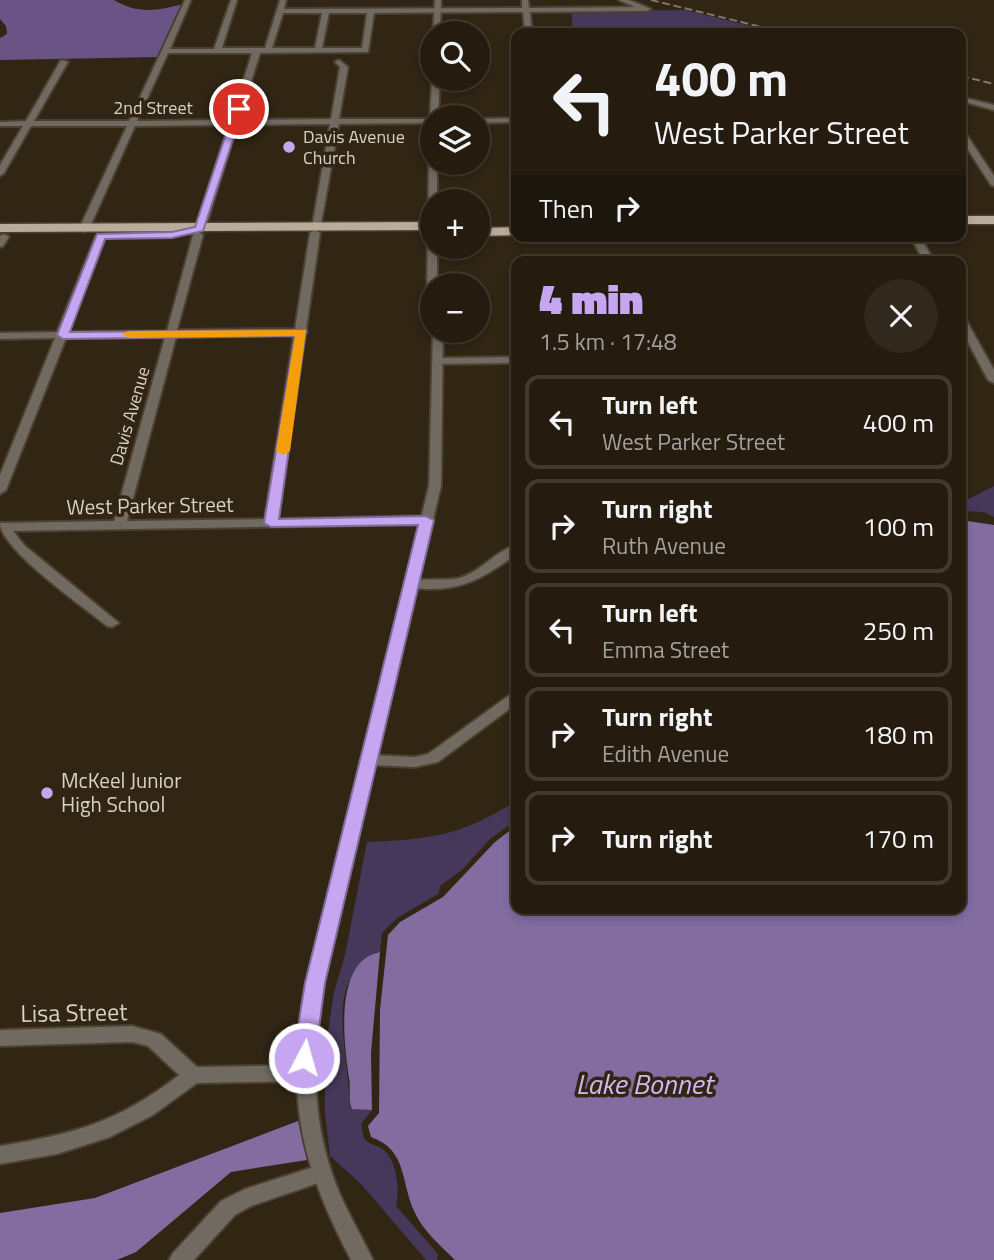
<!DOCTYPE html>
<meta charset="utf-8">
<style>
body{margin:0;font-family:"Titillium Web",sans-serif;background:#31291d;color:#f1f3f6;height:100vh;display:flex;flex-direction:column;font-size:26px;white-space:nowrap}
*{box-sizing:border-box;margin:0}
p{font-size:23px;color:#a3a19e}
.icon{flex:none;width:38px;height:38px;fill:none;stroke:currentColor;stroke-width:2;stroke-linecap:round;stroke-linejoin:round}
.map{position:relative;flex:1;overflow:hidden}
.details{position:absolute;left:511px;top:256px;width:455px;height:658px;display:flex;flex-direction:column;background:#251c0f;border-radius:14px;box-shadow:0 4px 10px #0003,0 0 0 2px #423a2f}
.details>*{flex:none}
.banner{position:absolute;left:511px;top:28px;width:455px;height:214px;border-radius:14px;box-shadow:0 4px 10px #0003,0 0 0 2px #423a2f;background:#251c0f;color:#f1f3f6;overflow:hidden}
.controls{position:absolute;left:420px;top:21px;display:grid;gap:14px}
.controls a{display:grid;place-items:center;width:70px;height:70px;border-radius:50%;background:#251c0f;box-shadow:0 4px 10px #0003,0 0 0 2px #423a2f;font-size:35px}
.pin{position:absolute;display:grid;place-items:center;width:60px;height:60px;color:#fff;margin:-30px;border:4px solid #fff;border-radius:50%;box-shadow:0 2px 7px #0007}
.me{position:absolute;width:77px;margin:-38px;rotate:6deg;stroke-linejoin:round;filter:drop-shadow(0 0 5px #0008)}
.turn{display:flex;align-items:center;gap:24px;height:147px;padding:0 28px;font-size:32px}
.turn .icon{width:91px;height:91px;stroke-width:2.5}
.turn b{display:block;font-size:49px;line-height:60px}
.then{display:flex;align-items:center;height:66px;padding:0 28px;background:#0003;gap:14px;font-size:26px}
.round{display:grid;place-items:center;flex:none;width:74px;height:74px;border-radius:37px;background:#31291d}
.headline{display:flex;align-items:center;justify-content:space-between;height:119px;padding:0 28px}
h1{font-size:42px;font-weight:800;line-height:52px;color:#c6a6f0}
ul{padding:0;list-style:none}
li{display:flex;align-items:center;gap:21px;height:94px;margin:0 14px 10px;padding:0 14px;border:4px solid #423a2f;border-radius:14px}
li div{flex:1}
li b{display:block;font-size:26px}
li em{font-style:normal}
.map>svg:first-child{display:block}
.green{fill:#46385a}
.forest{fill:#6a5486}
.water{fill:#826ca0}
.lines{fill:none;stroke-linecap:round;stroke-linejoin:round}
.minor-casing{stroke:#4c4030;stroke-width:4}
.tertiary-casing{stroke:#4c4030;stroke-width:4}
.primary-casing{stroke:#4c4030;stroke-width:3}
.minor{fill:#706a61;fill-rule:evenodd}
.tertiary{fill:#706a61;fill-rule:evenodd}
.primary{fill:#baac9a;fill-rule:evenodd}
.rail{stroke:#817668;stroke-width:2;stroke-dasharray:8 3.5;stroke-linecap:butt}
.route{fill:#c6a6f0;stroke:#816c9c;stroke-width:2}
.slow{fill:#f59e0b}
.poi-dot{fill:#c6a6f0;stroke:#312514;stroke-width:2.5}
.labels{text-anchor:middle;stroke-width:7;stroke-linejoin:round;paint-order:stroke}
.far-street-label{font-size:18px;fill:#d9d0c6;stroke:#312514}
.far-poi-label{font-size:18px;fill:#d9d0c6;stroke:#312514;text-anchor:start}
.street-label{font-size:21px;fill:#d9d0c6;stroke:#312514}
.poi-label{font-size:21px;fill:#d9d0c6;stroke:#312514;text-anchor:start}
.near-street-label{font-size:24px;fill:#d9d0c6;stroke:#312514}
.near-water-label{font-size:28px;font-style:italic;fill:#d0b6f4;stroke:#312514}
</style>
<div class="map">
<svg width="994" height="1260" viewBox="0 0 994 1260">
<rect width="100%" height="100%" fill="#312514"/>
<g class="green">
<path d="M685,10L778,33H573L571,11Z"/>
<path d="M994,486V517L984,512L961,511V503Z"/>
<path d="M516,801V820L490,839L462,870L441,885L438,894L397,918L382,933L380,952L374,953C367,962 355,972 349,982C334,1009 350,1077 350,1108L372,1110L361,1124L364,1139C370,1145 378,1145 384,1150C397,1162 400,1190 396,1206L438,1254L437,1260H426L361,1184L330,1156L325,1113V1053L334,992L345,955L367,842C432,839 460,836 516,801Z"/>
</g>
<path class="forest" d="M0,0H114C137,14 157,11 183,4L159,57L0,60V38L7,34L6,26L0,19Z"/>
<g class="water">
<path d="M961,520L994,525V1260H455C441,1246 424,1232 415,1213C400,1182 408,1150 371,1137L368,1126L379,1113L380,1010L388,935L400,922L443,897L495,842L516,826V908H961Z"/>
<path d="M380,952L371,1053L372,1110L352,1109C348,1102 351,1088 349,1078C344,1046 333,960 380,952Z"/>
<path d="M298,1121L307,1160L231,1172L136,1252L117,1260H0V1213L95,1198Z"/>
</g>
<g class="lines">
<defs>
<g id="minor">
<path d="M185,0H191L170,49H214L231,0H237L222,48H265L280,0H286L284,9L522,8V0H528L529,8L635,7L619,0H629L651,9L647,11L530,12L532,33H525L523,12L374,13L368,52L260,53L239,120L331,119L340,67L335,62L339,60L348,67L339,119H432V123L339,124L320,229L312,227L330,124L237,125L205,229L200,232L195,229L229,125L135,126L89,229L84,232L79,229L127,126H31L4,173L0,176V165L23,126H0V122L26,121L61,60L68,62L34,121H129ZM283,13H322L315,48H272ZM329,13H367L362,48H322ZM168,53H252L231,120L137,121Z"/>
<path d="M961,97L994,105V110L961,101Z"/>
<path d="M516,118V122L478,123V119Z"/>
<path d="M961,130L964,131L994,176V186L991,185L961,139Z"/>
<path d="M315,230L320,233L306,330L307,332L305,334L278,519L426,516L432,520L426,524L13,531L25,546L119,623L112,627L107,626C85,608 0,549 0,523L114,521L165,337L66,338L6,490L0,494V475L55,338L0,339V333L57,332L96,236L101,233L106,236L68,332L167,331L193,235L198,232L203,235L177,330L295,329L310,233ZM294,335L265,519L127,521L176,337Z"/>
<path d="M4,234L9,237L3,246L0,247V236Z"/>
<path d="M910,236H920L934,261H924Z"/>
<path d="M961,317L966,320L994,370V383L988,380L961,329Z"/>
<path d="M516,357V363L440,364L435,361L440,358Z"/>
<path d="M516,545V555C485,576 466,590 426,589C418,588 411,589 405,584C415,576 444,582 459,578C481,572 495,551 516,545Z"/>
<path d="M516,692V704L438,762L415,767L370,765L365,764L362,760L365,756L370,755L415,757L428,754L511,694Z"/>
<path d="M132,1026L161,1034L197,1067L303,1065L310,1067L312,1073L310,1079L303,1081L197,1083L153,1115L110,1137L57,1154L0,1164V1146C74,1134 119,1122 179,1075L148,1046L132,1042L0,1046V1030Z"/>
<path d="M320,1165L327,1168L330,1174L327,1180L251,1206L235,1215L194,1260H169L173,1253L221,1201L245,1189Z"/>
</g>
<g id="tertiary">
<path d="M435,0H441L440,33H433Z"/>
<path d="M432,79H440L438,117L432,119L430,117Z"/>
<path d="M432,161V163H437V201H432V247H437V285H432V291L427,288L429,163Z"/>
<path d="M433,331H443L441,486L324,983C312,1057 310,1121 339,1192C349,1215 362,1237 373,1260H351C298,1158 286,1097 306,983L429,486Z"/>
</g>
<g id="primary">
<rect x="961" y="216" width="33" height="8"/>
<path d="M432,222V230L0,232V224Z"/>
<path d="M516,227V235L478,236V228Z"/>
</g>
</defs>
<use href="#minor" class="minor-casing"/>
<use href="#tertiary" class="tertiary-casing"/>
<use href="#primary" class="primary-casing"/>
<use href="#minor" class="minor"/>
<use href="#tertiary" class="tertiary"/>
<use href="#primary" class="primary"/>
<g class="rail">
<path d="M651,0L786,33"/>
<path d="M961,76L994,84"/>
</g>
</g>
<path class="route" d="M235,107L243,109L203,231L172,238L105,239L70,332L306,330L279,519L426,516L434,520L325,983L315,1058L311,1064L304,1067L296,1064L293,1058L305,983L418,525L271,527L264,523L295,336L63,339L57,335L97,234L172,232L195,227Z"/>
<path class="slow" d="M306,330L290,451L283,455L276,451L295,336L128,338L122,334L128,331Z"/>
<g class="poi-dot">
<circle cx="289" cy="147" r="7"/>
<circle cx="47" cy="793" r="7"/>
</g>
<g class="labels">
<g class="far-street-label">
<text x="153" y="114">2nd Street</text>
<text transform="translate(130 416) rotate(-74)" y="6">Davis Avenue</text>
</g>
<g class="far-poi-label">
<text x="303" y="143">Davis Avenue<tspan x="303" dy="21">Church</tspan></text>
</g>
<g class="street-label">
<text transform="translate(150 506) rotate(-1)" y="7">West Parker Street</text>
</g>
<g class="poi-label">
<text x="61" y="788">McKeel Junior<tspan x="61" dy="24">High School</tspan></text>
</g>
<g class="near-street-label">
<text transform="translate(74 1013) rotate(-1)" y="8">Lisa Street</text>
</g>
<g class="near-water-label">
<text x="644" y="1094">Lake Bonnet</text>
</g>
</g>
</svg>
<div class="controls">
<a><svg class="icon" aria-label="search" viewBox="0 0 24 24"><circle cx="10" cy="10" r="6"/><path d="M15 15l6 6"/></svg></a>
<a><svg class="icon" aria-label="layers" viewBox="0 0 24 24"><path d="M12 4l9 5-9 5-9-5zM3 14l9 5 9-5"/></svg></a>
<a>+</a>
<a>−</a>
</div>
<div class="pin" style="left:239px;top:109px;background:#d93025"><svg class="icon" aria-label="arrive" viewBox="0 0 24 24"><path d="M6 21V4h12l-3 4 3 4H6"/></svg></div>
<svg class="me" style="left:304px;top:1058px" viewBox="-20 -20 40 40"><circle r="17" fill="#c6a6f0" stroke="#fff" stroke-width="3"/><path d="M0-11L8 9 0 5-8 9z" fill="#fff"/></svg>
<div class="banner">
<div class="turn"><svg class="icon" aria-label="left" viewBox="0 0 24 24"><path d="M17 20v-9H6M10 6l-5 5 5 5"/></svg><div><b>400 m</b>West Parker Street</div></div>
<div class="then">Then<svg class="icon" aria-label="right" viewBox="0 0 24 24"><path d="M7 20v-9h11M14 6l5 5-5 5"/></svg></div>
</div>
<section class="details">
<div class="headline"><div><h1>4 min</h1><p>1.5 km · 17:48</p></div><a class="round"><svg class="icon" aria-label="close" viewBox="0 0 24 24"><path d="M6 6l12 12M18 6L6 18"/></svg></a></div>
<ul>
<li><svg class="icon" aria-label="left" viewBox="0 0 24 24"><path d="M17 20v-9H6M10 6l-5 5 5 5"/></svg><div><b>Turn left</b><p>West Parker Street</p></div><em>400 m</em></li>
<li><svg class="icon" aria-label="right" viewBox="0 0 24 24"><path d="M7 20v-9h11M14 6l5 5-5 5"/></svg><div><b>Turn right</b><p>Ruth Avenue</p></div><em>100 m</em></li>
<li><svg class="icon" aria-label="left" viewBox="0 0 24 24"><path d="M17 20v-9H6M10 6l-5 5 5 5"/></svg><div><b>Turn left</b><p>Emma Street</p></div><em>250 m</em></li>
<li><svg class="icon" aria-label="right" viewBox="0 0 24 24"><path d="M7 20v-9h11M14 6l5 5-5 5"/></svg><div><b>Turn right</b><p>Edith Avenue</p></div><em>180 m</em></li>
<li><svg class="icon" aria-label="right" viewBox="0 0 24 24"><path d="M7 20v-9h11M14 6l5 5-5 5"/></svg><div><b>Turn right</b></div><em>170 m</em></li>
</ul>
</section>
</div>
